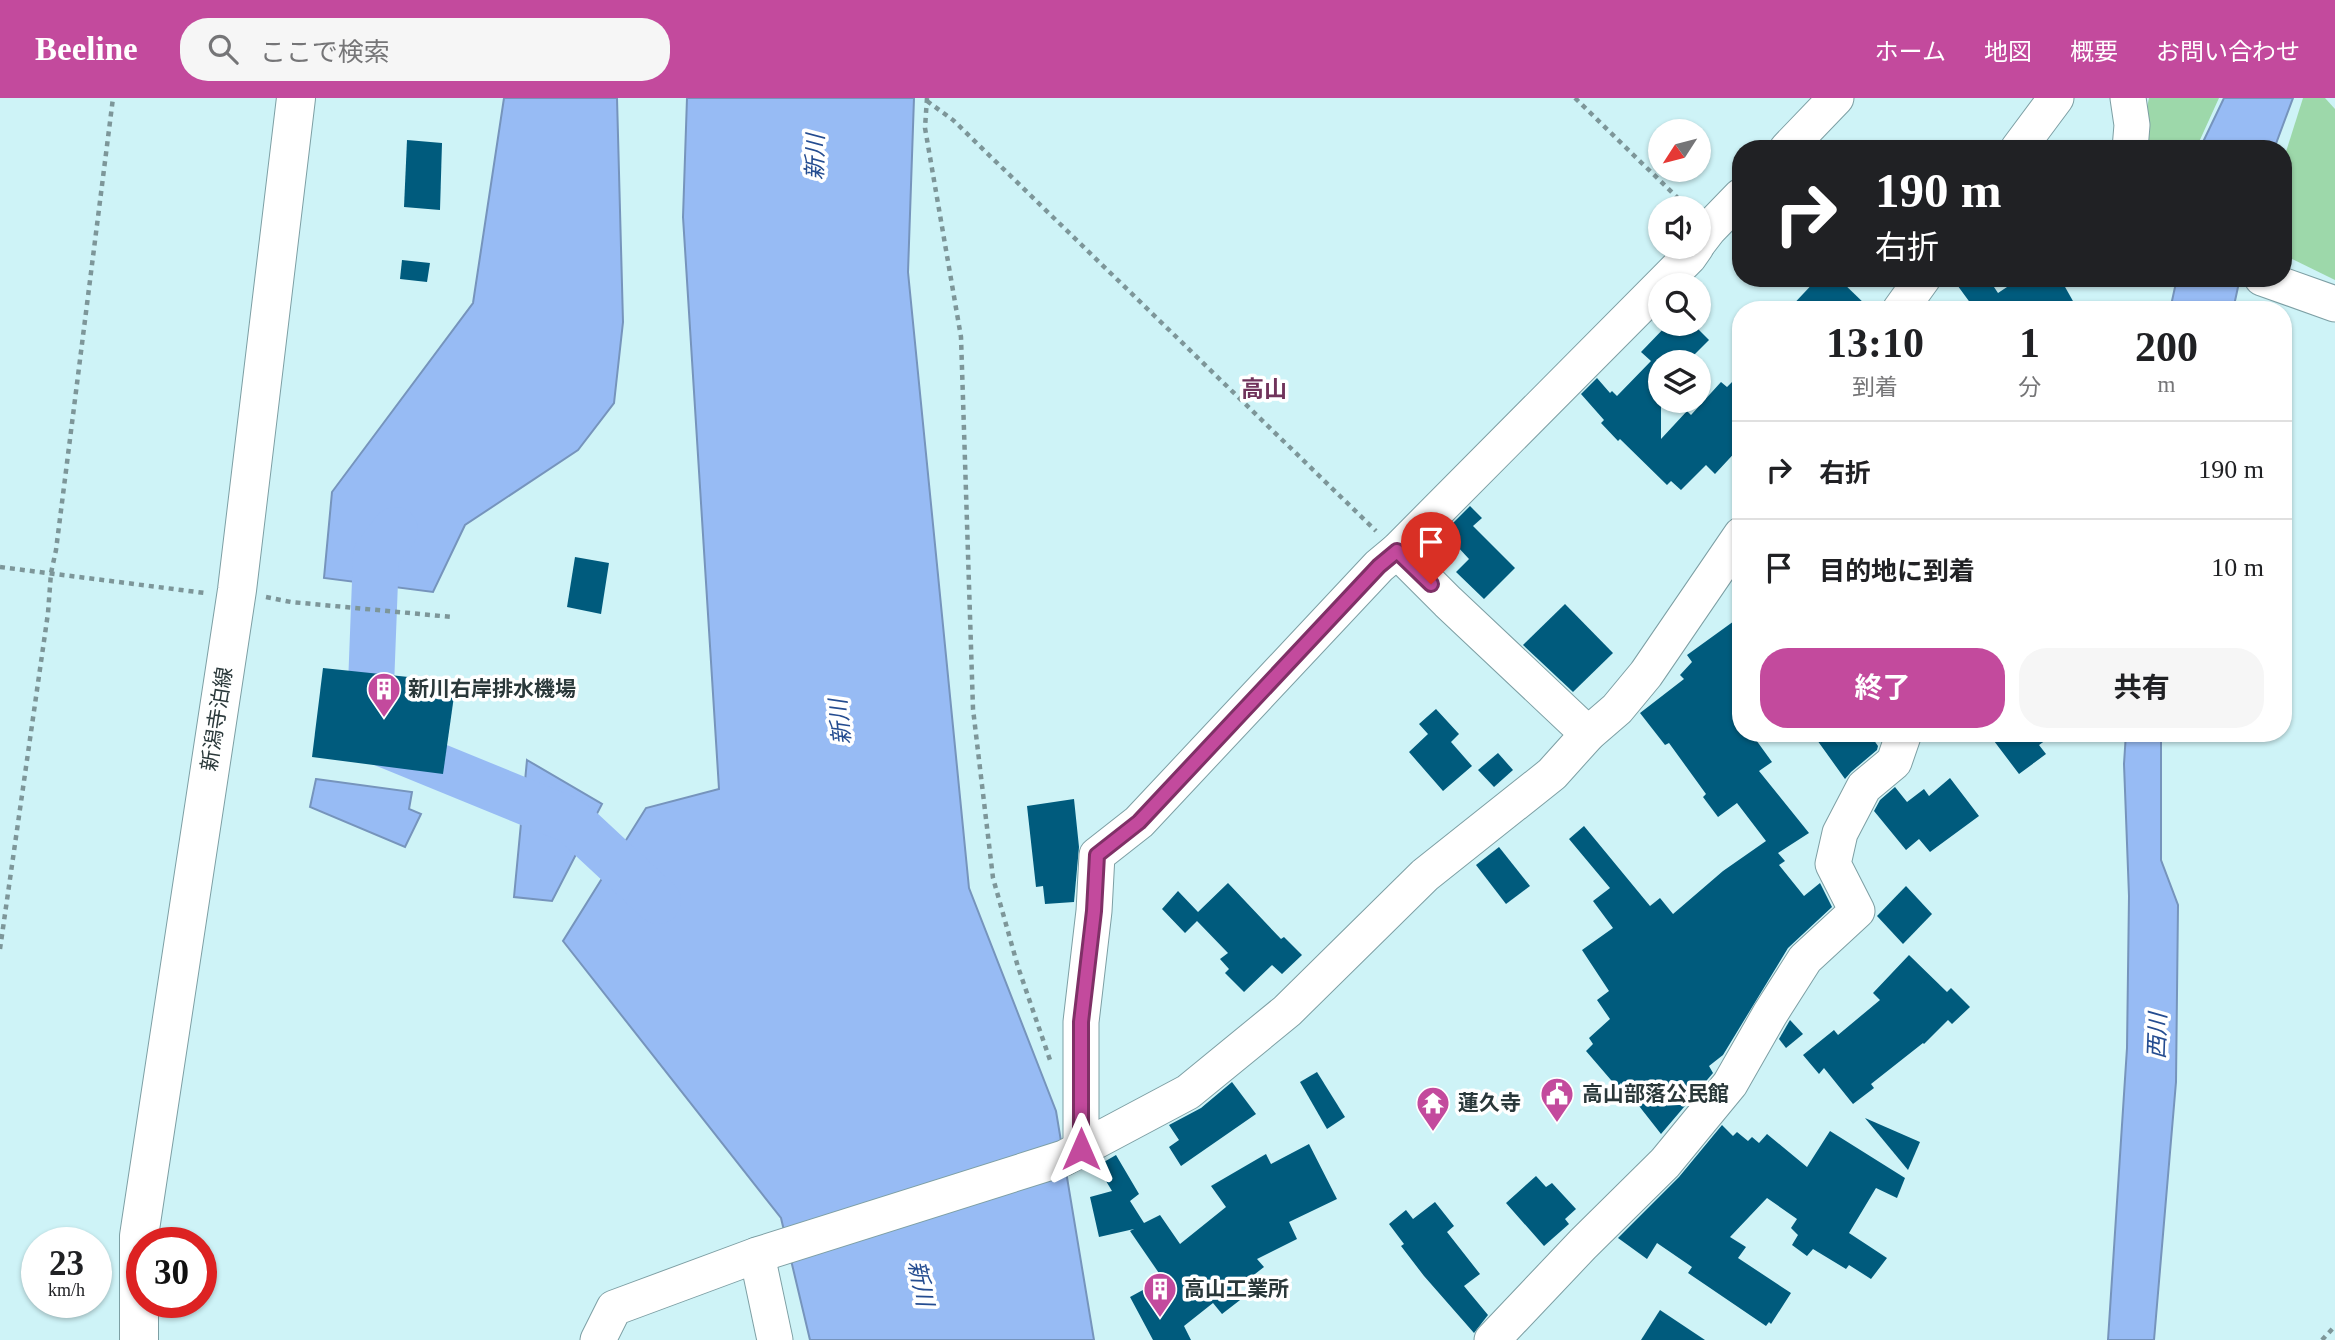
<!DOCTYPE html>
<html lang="ja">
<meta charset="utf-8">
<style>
body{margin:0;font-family:"Times New Roman","Noto Sans JP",serif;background:#f6f6f6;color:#202124;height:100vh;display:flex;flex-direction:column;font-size:26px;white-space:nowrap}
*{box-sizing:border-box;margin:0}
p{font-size:23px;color:#757577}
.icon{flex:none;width:38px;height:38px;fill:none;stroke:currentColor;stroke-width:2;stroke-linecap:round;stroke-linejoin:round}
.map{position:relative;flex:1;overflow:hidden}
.drawer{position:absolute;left:1732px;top:203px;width:560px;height:441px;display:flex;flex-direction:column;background:#fff;border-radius:28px;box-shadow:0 2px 5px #0004}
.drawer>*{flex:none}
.top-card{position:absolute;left:1732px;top:42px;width:560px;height:147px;border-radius:28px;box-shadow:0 2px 5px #0004;background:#202124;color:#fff;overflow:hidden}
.needle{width:46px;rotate:234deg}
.tools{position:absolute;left:1648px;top:21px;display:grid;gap:14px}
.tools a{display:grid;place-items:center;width:63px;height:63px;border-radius:50%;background:#fff;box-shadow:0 2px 5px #0004;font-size:35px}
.speed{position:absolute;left:21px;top:1129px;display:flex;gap:14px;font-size:35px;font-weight:700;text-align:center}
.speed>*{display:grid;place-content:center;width:91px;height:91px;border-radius:50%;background:#fff;box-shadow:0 2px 5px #0004;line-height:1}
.speed small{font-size:18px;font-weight:400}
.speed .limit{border:10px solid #d22;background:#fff;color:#111}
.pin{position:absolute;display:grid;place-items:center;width:60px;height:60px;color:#fff;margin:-72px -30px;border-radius:50% 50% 50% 0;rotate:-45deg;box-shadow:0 0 7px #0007}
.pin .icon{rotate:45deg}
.me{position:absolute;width:77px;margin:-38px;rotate:0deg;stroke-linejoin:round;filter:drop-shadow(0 0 5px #0008)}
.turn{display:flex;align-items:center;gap:24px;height:147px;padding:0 28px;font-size:32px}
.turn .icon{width:91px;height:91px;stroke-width:2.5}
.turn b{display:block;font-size:49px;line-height:60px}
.eta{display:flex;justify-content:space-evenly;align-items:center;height:119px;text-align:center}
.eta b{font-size:42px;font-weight:700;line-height:49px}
.primary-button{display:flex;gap:14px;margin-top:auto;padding:14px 28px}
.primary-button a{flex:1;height:80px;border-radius:28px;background:#c34a9d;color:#fff;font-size:28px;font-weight:700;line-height:80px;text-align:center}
.primary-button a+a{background:#f6f6f6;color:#202124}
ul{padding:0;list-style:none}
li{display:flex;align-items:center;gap:21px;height:98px;padding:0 28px;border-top:2px solid #e0e0e0}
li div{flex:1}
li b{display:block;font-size:26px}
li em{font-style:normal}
header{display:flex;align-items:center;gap:42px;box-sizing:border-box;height:98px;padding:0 35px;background:#c34a9d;color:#fff}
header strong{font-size:33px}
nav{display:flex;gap:38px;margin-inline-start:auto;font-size:24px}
.search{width:490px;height:63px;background:#f6f6f6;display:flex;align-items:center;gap:18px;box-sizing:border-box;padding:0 24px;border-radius:28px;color:#757577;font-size:26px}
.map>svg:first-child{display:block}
.green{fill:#9dd8aa}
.water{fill:#97bbf4;stroke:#7694bc;stroke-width:2}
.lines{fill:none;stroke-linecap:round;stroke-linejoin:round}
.river{stroke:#97bbf4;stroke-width:46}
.building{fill:#005b7d}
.minor-casing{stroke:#7d9fa4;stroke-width:37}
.major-casing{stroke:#7d9fa4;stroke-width:40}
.path{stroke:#7d9699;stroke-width:4.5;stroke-dasharray:5 5;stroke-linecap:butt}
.minor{stroke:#fff;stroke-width:35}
.major{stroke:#fff;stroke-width:38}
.route-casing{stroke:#7f3066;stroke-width:18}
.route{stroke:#c34a9d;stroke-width:12}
.labels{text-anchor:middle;stroke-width:7;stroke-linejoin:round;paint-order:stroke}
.poi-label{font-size:21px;font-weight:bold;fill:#2a383a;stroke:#fff;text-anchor:start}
.street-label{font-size:21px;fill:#2a383a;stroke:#fff}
.water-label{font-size:23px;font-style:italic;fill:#244c90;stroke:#fff}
.neighbourhood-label{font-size:23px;font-weight:bold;fill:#70335b;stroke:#fff}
</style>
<header>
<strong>Beeline</strong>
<div class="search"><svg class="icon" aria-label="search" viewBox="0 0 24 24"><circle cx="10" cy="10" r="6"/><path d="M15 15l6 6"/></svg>ここで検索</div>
<nav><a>ホーム</a><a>地図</a><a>概要</a><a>お問い合わせ</a></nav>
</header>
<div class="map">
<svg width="2335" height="1242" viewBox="0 0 2335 1242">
<rect width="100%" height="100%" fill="#cef3f7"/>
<g class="green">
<path d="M2149,0H2219L2199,44V51H2144L2141,38Z"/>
<path d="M2303,0H2325L2335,11V182L2284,157V60Z"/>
</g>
<g class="water">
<path d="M504,0H617L623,224L614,305L578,352L465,427L433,494L324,480L332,394L473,205Z"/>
<path d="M687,0H914L908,174L969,790L1056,1013L1094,1242H810L781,1120L563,843L646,710L719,691L683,119Z"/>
<path d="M2224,0H2293L2274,51H2204L2203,44Z"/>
<path d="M2177,180H2240L2233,212H2170Z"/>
<path d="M2126,635H2161V762L2178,807L2176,984L2154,1242H2108L2127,950L2129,798L2124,666Z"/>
<path d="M527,662L602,706L552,803L514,799Z"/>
<path d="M316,681L412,694L409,711L421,716L405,749L310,709Z"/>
</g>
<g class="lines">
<path class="river" d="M395,432L376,457L369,640L572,723L658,803"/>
</g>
<g class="building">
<path d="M407,42L442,45L440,112L404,109Z"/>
<path d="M402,162L430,165L427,184L400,181Z"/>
<path d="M1818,180H1838L1871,212H1788Z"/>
<path d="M1952,180H1988L1998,195L2016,183L2019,188L2032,180H2060L2078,212H1972L1974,210Z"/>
<path d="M1668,226H1693L1709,242L1687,264H1661V341L1687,313L1691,317L1721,284L1727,289L1741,275V348L1715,376L1706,367L1681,392L1671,383L1667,387L1620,341L1618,343L1601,325L1604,322L1581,296L1597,280L1610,295L1612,293L1617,298L1651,263L1641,254Z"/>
<path d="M1470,408L1482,420L1473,428L1515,470L1484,501L1456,474L1469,461L1444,434Z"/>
<path d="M575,459L609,465L601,516L567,509Z"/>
<path d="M1565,506L1613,555L1573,594L1523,547Z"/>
<path d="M1741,518V635H1751L1772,664L1759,673L1809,735L1778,755L1785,763L1779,767L1804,798L1820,785L1832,809L1788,850L1723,957L1709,968L1713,975L1661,1036L1621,985L1617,989L1586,953L1593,946L1589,940L1610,921L1597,902L1609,893L1582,852L1613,830L1593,803L1610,790L1569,741L1584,728L1650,808L1660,800L1673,816L1723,773L1766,743L1737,705L1718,719L1703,699L1706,696L1669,645L1665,647L1640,615L1684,581L1680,577L1692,564L1687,557Z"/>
<path d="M323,570L456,584L443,676L312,659Z"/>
<path d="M1436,611L1459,636L1451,644L1472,668L1443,693L1409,654L1428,636L1419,626Z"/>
<path d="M1812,635H1869L1878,648L1877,652L1851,674L1845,681Z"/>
<path d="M1988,635H2056L2039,647L2046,656L2019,676Z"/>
<path d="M1498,655L1513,672L1494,689L1478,672Z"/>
<path d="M1950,680L1979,718L1930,754L1919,741L1906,752L1874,713L1880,702L1895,689L1907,704L1924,691L1929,698Z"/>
<path d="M1074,701L1079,749L1074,804L1045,806L1043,788L1036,789L1027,708Z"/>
<path d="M1499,749L1530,788L1506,806L1476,767Z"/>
<path d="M1228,785L1281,841L1284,839L1302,857L1282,876L1272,867L1244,894L1225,875L1229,871L1220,861L1228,855L1197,823L1185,835L1162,811L1178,793L1198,814Z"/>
<path d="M1906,788L1932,816L1903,846L1877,818Z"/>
<path d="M1909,857L1947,894L1951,890L1970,909L1952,926L1948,922L1924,946L1923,945L1871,986L1874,990L1853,1006L1824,970L1819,976L1803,957L1834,932L1838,937L1880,902L1873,895Z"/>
<path d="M1790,922L1803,936L1786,950L1779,941Z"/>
<path d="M1317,974L1345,1019L1327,1031L1300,984Z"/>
<path d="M1232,984L1256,1016L1181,1068L1169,1049L1179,1042L1169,1027L1201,1010Z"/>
<path d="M1865,1020L1920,1044L1908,1072Z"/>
<path d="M1722,1027L1733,1038L1737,1034L1748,1043L1752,1039L1759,1045L1767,1036L1807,1069L1830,1033L1905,1080L1897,1100L1876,1090L1849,1135L1887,1160L1871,1181L1849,1167L1846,1171L1813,1151L1807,1158L1792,1147L1798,1137L1791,1130L1797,1121L1767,1100L1730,1139L1746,1149L1738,1160L1791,1195L1771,1226L1769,1224L1766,1228L1688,1175L1692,1169L1657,1145L1647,1161L1618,1140L1679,1079Z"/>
<path d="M1309,1046L1337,1101L1289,1124L1297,1141L1257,1161L1264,1169L1237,1190L1244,1199L1222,1216L1213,1205L1184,1228L1191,1242H1153L1130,1199L1163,1181L1130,1133L1134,1131L1099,1139L1090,1099L1112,1093L1097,1068L1116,1057L1139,1096L1130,1103L1144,1125L1160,1117L1180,1146L1226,1109L1211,1088L1266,1056L1271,1066Z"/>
<path d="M1536,1078L1546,1089L1552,1085L1576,1111L1565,1121L1569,1126L1544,1148L1506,1105Z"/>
<path d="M1435,1104L1454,1128L1447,1134L1480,1176L1464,1188L1488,1217L1474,1235L1424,1178L1401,1148L1404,1146L1389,1126L1406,1112L1413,1121Z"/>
<path d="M1660,1212L1705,1242H1641Z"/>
</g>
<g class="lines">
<defs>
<g id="minor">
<path d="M2128,0L2132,27L2130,51"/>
<path d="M1787,51L1836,0"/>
<path d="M2018,51L2056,0"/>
<path d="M1699,144L1709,131L1741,98"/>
<path d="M2262,180L2335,206"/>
<path d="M1900,212L1923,180"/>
<path d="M1397,453L1448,504L1588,636"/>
<path d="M1081,1051V924L1094,813L1097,757L1139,724L1379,468L1397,453L1689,159L1696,149"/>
<path d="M757,1157L775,1242"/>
<path d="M598,1242L614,1210L757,1157L1064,1060L1188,994L1287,913L1425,777L1552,676L1588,636L1617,611L1646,576L1741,437"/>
<path d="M1492,1242L1583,1146L1665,1065L1730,986L1770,916L1805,861L1857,813L1833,766L1840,735L1864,689L1894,664L1904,635"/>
</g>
<path id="major" d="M139,1242V1138L237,492L296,0"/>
</defs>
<use href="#minor" class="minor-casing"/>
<use href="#major" class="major-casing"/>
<g class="path">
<path d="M927,0L925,30L961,239L973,611L993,780L1018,869L1050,962"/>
<path d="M1575,0L1688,110"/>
<path d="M927,3L953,22L1376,433"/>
<path d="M0,469L205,495"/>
<path d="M266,499L291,504L452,519"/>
<path d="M0,851L48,515L51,475L56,452L113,0"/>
<path d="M2322,1242L2335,1228"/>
</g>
<use href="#minor" class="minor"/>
<use href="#major" class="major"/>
</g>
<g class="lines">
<defs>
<path id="route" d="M1081,1051V924L1094,813L1097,757L1139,724L1379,468L1397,453L1431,486"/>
</defs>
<use href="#route" class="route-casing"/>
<use href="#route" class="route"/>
</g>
<defs>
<symbol id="building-pin" viewBox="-11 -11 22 30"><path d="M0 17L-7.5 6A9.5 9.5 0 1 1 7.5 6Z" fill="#c34a9d" stroke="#fff"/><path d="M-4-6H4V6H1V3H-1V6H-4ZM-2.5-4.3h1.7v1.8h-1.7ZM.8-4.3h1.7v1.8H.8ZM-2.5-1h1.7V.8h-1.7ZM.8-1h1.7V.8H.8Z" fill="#fff"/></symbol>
<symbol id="civic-pin" viewBox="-11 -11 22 30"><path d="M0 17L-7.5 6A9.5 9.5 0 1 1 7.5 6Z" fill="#c34a9d" stroke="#fff"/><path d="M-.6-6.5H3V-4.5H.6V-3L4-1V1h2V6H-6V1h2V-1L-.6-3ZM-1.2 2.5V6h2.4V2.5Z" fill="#fff"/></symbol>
<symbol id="temple-pin" viewBox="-11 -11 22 30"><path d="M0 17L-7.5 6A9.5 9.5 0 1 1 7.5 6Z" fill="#c34a9d" stroke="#fff"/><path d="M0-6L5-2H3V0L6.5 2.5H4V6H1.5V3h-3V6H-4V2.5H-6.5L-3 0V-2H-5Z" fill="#fff"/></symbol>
</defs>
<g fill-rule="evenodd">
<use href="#building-pin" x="365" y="572" width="38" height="52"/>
<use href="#civic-pin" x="1538" y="977" width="38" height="52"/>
<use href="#temple-pin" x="1414" y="986" width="38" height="52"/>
<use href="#building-pin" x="1141" y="1172" width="38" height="52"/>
</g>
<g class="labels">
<g class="poi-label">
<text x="408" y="598">新川右岸排水機場</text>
<text x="1582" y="1003">高山部落公民館</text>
<text x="1458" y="1012">蓮久寺</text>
<text x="1184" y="1198">高山工業所</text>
</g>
<g class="street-label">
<text transform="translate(217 621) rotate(-81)" y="7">新潟寺泊線</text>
</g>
<g class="water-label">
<text transform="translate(815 59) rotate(-89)" y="8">新川</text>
<text transform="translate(840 624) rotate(-96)" y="8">新川</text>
<text transform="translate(2157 938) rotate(-88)" y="8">西川</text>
<text transform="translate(921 1185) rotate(78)" y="8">新川</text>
</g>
<g class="neighbourhood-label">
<text x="1264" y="299">高山</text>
</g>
</g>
</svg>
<div class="tools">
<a><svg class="needle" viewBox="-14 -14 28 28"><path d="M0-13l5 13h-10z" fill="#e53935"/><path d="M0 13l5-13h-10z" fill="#757577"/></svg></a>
<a><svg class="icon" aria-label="sound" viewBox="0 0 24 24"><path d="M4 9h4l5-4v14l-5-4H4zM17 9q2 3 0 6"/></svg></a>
<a><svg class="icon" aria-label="search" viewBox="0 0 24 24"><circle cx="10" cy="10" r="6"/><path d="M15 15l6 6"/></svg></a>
<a><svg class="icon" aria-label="layers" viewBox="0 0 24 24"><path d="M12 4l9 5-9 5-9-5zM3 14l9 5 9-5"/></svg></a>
</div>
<div class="speed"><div>23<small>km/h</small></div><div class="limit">30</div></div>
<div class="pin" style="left:1431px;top:486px;background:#d93025"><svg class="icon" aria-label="arrive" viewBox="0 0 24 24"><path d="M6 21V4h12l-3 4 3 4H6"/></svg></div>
<svg class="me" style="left:1081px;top:1051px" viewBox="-20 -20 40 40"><path d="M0-17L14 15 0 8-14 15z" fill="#c34a9d" stroke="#fff" stroke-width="4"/></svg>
<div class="top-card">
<div class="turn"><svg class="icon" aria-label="right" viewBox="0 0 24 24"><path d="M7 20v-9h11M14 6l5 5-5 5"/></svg><div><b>190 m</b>右折</div></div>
</div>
<section class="drawer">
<div class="eta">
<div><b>13:10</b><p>到着</p></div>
<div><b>1</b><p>分</p></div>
<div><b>200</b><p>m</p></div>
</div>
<ul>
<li><svg class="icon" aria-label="right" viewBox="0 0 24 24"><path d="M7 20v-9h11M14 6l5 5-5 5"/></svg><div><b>右折</b></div><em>190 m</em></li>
<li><svg class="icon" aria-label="arrive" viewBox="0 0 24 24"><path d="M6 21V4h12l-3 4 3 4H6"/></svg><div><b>目的地に到着</b></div><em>10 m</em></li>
</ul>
<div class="primary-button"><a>終了</a><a>共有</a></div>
</section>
</div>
